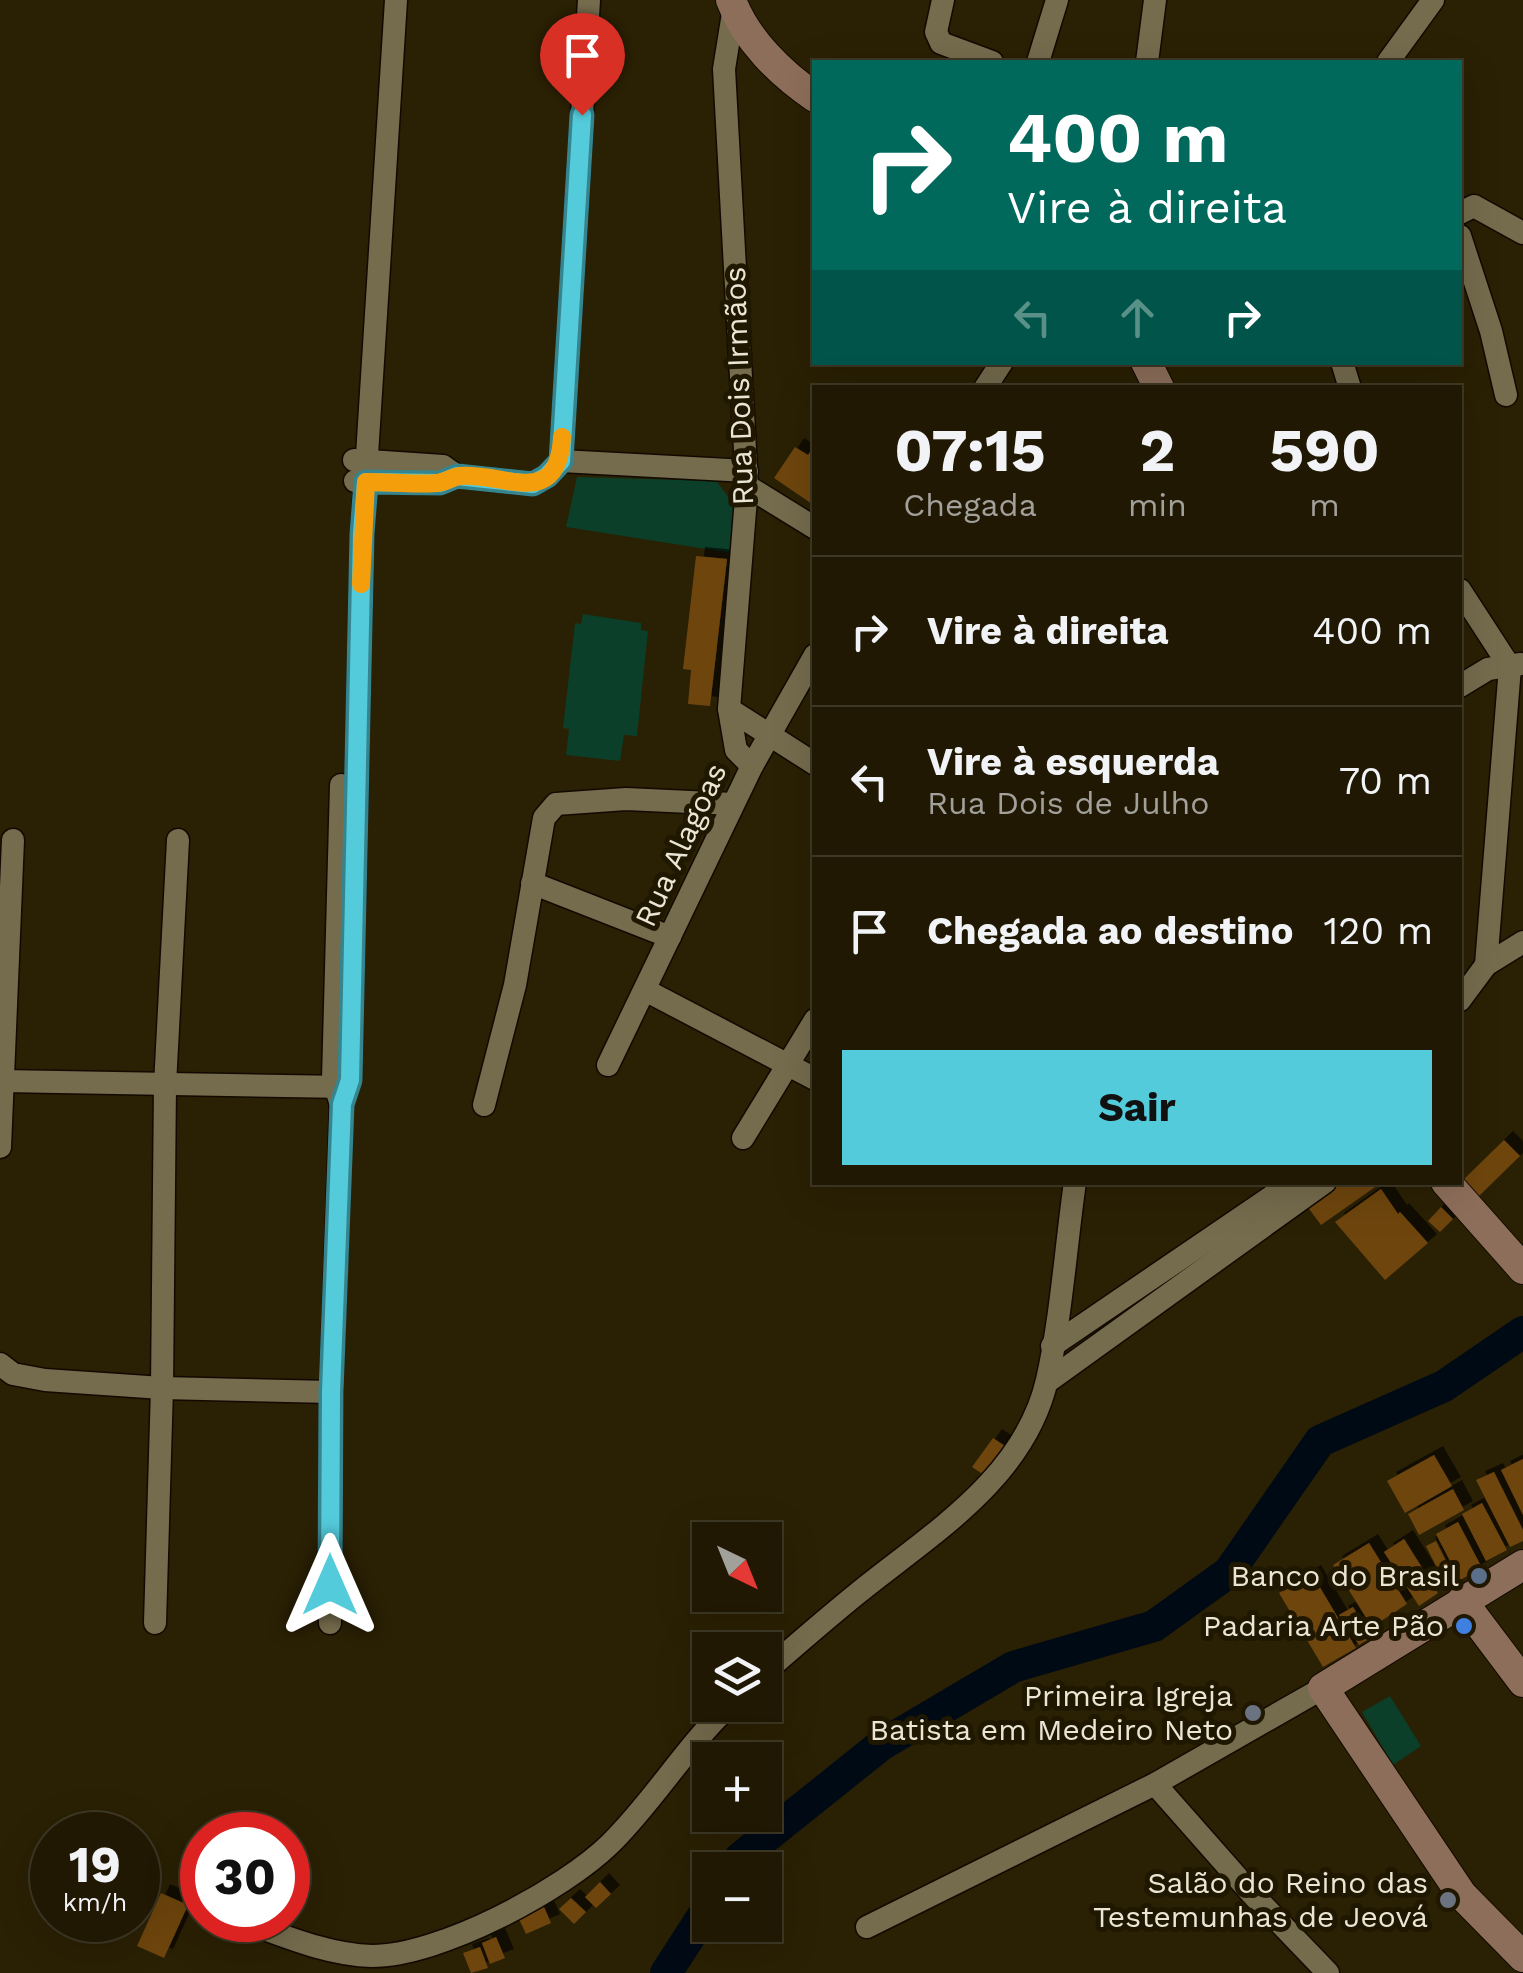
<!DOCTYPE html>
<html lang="pt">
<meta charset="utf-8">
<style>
body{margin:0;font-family:"Work Sans",sans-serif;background:#2d2512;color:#f1f3f6;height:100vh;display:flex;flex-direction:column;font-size:38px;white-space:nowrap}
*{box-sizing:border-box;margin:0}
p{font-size:32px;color:#a2a09a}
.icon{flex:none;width:55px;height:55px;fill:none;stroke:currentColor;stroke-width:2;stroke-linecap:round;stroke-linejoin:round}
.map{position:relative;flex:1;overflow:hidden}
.details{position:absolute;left:812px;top:385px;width:650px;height:800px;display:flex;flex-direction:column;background:#201803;border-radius:0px;box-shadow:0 10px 40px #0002,0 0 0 2px #3d3725}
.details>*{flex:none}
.hud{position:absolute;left:812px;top:60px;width:650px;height:305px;border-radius:0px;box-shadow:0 10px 40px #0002,0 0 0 2px #3d3725;background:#00695c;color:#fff;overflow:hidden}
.needle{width:65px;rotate:137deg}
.fabs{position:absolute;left:692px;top:1522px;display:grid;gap:20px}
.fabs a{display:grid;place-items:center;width:90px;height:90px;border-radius:0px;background:#201803;box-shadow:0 10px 40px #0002,0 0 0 2px #3d3725;font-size:50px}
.speed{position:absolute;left:30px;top:1812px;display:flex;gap:20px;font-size:50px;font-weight:700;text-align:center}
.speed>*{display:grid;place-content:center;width:130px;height:130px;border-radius:50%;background:#201803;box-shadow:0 10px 40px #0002,0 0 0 2px #3d3725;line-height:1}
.speed small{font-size:25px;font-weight:400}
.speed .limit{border:15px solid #d22;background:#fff;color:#111}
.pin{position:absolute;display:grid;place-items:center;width:85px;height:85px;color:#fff;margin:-102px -42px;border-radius:50% 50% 50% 0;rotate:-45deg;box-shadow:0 0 10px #0007}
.pin .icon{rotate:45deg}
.me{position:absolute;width:110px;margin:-55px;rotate:0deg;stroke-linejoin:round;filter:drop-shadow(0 0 8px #0008)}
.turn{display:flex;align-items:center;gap:35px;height:210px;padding:0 30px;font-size:45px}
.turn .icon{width:130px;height:130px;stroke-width:2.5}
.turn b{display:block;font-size:70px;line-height:85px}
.lanes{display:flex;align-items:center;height:95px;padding:0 30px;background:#0003;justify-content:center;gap:50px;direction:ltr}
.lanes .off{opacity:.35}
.eta{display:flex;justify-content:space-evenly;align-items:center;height:170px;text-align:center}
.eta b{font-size:60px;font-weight:700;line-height:70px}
.cta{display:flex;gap:20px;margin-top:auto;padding:20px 30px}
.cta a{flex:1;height:115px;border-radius:0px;background:#53cbdb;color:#111;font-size:40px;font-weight:700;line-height:115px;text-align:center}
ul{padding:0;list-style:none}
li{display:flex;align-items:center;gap:30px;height:150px;padding:0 30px;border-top:2px solid #3d3725}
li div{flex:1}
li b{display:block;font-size:38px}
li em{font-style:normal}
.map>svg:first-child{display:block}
.green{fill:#0b3f29}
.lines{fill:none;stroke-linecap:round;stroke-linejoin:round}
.river{stroke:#000a15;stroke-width:32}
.building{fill:#6e4510;filter:url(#shadow)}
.street-casing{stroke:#120a00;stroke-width:25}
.secondary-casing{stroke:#120a00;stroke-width:32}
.street{stroke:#756b4d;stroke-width:22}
.secondary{stroke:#8d6e5a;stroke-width:30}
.route-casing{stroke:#36848e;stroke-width:25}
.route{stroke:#53cbdb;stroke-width:18}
.slow{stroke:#f59e0b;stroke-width:18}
.service-dot{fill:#5c6f8a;stroke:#201700;stroke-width:4}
.shop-dot{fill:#3f7fe0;stroke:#201700;stroke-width:4}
.worship-dot{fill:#6b7280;stroke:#201700;stroke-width:4}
.labels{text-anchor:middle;stroke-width:10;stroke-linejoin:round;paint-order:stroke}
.street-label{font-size:30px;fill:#eae5d4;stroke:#201700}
.poi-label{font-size:30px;fill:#eae5d4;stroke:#201700;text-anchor:end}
</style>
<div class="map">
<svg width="1523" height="1973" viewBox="0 0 1523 1973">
<defs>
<filter id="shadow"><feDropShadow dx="9" dy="-9" stdDeviation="0" flood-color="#0009"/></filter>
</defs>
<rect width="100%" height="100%" fill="#2a2004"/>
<g class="green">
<path d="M577,477L716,481L735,505L732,553L566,527Z"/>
<path d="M583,614L641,623V630L648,631L637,736L624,735L620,761L566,755L569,729L563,728L575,623L581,624Z"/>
<path d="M1390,1696L1421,1746L1393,1765L1362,1712Z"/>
</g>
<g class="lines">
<g class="river">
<path d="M732,1870L740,1858L881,1745L1013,1667L1154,1626L1229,1572L1320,1441L1444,1386L1523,1332"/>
<path d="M666,1973L710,1905"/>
</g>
</g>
<g class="building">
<path d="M815,445V506L774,478L795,447L808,455Z"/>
<path d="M696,556L727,559L710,706L688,704L691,670L683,669Z"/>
<path d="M1504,1140L1520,1156L1478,1197L1462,1181Z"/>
<path d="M1340,1182L1378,1185L1321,1225L1307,1206Z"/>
<path d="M1381,1189L1398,1214L1400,1212L1428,1243L1385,1280L1335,1222Z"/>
<path d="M1441,1207L1453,1219L1440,1232L1428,1221Z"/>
<path d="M993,1438L1008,1448L987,1477L972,1467Z"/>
<path d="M1434,1455L1452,1486L1405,1513L1387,1481Z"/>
<path d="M1523,1459V1515L1501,1470Z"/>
<path d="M1494,1472L1523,1530V1541L1510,1547L1476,1480Z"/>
<path d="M1453,1489L1464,1510L1419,1535L1408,1514Z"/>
<path d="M1482,1503L1507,1550L1486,1561L1462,1514Z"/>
<path d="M1458,1522L1482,1568L1460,1580L1436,1534Z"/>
<path d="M1404,1539L1438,1593L1419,1606L1384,1552Z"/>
<path d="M1436,1541L1457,1583L1447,1588L1426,1546Z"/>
<path d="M1369,1543L1407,1604L1372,1627L1333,1565Z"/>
<path d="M1312,1574L1356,1648L1323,1667L1279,1593Z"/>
<path d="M1353,1607L1372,1637L1359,1645L1339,1615Z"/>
<path d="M600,1882L611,1894L596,1908L585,1897Z"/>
<path d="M161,1893L188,1905L164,1958L137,1946Z"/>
<path d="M571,1898L586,1912L574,1924L559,1909Z"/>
<path d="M544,1907L551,1923L526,1934L519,1919Z"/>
<path d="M496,1937L505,1958L490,1964L482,1943Z"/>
<path d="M480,1947L488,1968L471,1973L463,1953Z"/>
</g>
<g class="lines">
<defs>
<g id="street">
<path d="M943,0L936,32L941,43L992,62"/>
<path d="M734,7L724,69L747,486L729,709L736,750L752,766"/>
<path d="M1038,62L1057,0"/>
<path d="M1147,62L1155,0"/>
<path d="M1388,62L1433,0"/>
<path d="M1460,213L1474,206L1523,233"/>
<path d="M1460,236L1491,331L1506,395"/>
<path d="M1342,362L1350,388"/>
<path d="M985,388L1002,362"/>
<path d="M354,460L443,466L457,476"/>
<path d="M561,461L589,0"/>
<path d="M561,461L747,471"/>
<path d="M355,481L439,483L457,476L533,484L547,476L561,461"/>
<path d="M747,486L815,528"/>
<path d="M1460,590L1510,667L1486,965"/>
<path d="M1460,686L1488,669L1521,664"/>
<path d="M729,709L815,764"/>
<path d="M341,785L333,1079L341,1105"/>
<path d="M532,883L670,937"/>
<path d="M645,990L815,1079"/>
<path d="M1460,1000L1486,965L1523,942"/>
<path d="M608,1065L752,766L815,655"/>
<path d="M2,1081L345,1087"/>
<path d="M484,1105L515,985L544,818L556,804L626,799L733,804"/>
<path d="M743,1138L815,1020"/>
<path d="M0,1147L13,840"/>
<path d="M1052,1346L1293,1182"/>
<path d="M0,1364L13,1374L45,1380L162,1388L331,1392"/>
<path d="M1047,1382L1325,1182"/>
<path d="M155,1623L162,1388L165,1085L178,840"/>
<path d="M330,1623L331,1392L341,1105L350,1079L362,534L396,0"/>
<path d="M765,1672C796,1645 827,1618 858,1593C932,1533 1024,1479 1047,1380C1061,1319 1066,1245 1075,1182"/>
<path d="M1155,1784L1252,1894L1328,1973"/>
<path d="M240,1920C282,1935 327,1955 372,1956C440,1956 563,1890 610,1844C654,1801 685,1747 730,1705"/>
<path d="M867,1927L1155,1784L1323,1688"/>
</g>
<g id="secondary">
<path d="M731,0C746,40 781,74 815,97"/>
<path d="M1146,362L1159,388"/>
<path d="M1446,1182L1523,1269"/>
<path d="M1523,1565L1323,1688L1462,1895L1523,1957"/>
<path d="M1462,1601L1523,1682"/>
</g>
</defs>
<use href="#street" class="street-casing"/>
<use href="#secondary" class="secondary-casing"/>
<use href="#street" class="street"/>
<use href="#secondary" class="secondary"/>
</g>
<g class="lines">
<defs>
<path id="route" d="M330,1585L331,1392L342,1104L350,1080L362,534L366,482L440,483L457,476L533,484L547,476L561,461L582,115"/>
</defs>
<use href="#route" class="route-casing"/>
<use href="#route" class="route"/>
<path class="slow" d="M361,584L366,482C390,482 414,485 437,483C446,482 452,477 460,476C504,472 558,511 562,437"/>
</g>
<circle class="service-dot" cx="1479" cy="1576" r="10"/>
<circle class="shop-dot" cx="1464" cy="1626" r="10"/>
<g class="worship-dot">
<circle cx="1253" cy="1713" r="10"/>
<circle cx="1448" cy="1900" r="10"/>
</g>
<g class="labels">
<g class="street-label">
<text transform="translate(739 386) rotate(-92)" y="10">Rua Dois Irmãos</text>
<text transform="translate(681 845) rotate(-65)" y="10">Rua Alagoas</text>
</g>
<g class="poi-label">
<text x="1459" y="1586">Banco do Brasil</text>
<text x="1444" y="1636">Padaria Arte Pão</text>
<text x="1233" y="1706">Primeira Igreja<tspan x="1233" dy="34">Batista em Medeiro Neto</tspan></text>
<text x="1428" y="1893">Salão do Reino das<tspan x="1428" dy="34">Testemunhas de Jeová</tspan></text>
</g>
</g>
</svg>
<div class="fabs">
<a><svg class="needle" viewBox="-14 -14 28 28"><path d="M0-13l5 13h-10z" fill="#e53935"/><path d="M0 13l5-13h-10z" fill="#a2a09a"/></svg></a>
<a><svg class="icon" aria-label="layers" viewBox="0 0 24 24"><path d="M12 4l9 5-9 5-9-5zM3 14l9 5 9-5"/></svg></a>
<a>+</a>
<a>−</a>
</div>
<div class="speed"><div>19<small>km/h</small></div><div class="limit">30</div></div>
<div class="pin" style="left:582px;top:115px;background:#d93025"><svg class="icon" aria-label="arrive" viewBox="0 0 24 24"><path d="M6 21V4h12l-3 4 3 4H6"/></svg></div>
<svg class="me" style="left:330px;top:1585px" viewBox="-20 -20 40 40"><path d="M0-17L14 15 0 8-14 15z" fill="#53cbdb" stroke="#fff" stroke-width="4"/></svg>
<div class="hud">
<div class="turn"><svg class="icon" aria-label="right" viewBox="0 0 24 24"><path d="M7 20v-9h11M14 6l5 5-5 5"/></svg><div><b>400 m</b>Vire à direita</div></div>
<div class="lanes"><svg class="icon off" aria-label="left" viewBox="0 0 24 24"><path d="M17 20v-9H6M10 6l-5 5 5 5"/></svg><svg class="icon off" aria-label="ahead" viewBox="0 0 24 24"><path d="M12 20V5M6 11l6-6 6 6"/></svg><svg class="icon" aria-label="right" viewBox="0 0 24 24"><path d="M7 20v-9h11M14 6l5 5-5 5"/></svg></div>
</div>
<section class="details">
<div class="eta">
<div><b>07:15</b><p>Chegada</p></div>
<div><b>2</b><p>min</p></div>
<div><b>590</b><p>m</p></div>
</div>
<ul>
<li><svg class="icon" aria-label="right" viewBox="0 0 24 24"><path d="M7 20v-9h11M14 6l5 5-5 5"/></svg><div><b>Vire à direita</b></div><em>400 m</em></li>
<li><svg class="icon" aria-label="left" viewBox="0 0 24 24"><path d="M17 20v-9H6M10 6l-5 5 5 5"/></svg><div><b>Vire à esquerda</b><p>Rua Dois de Julho</p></div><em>70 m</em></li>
<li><svg class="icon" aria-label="arrive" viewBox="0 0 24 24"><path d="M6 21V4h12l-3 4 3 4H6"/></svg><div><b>Chegada ao destino</b></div><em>120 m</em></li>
</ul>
<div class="cta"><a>Sair</a></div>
</section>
</div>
